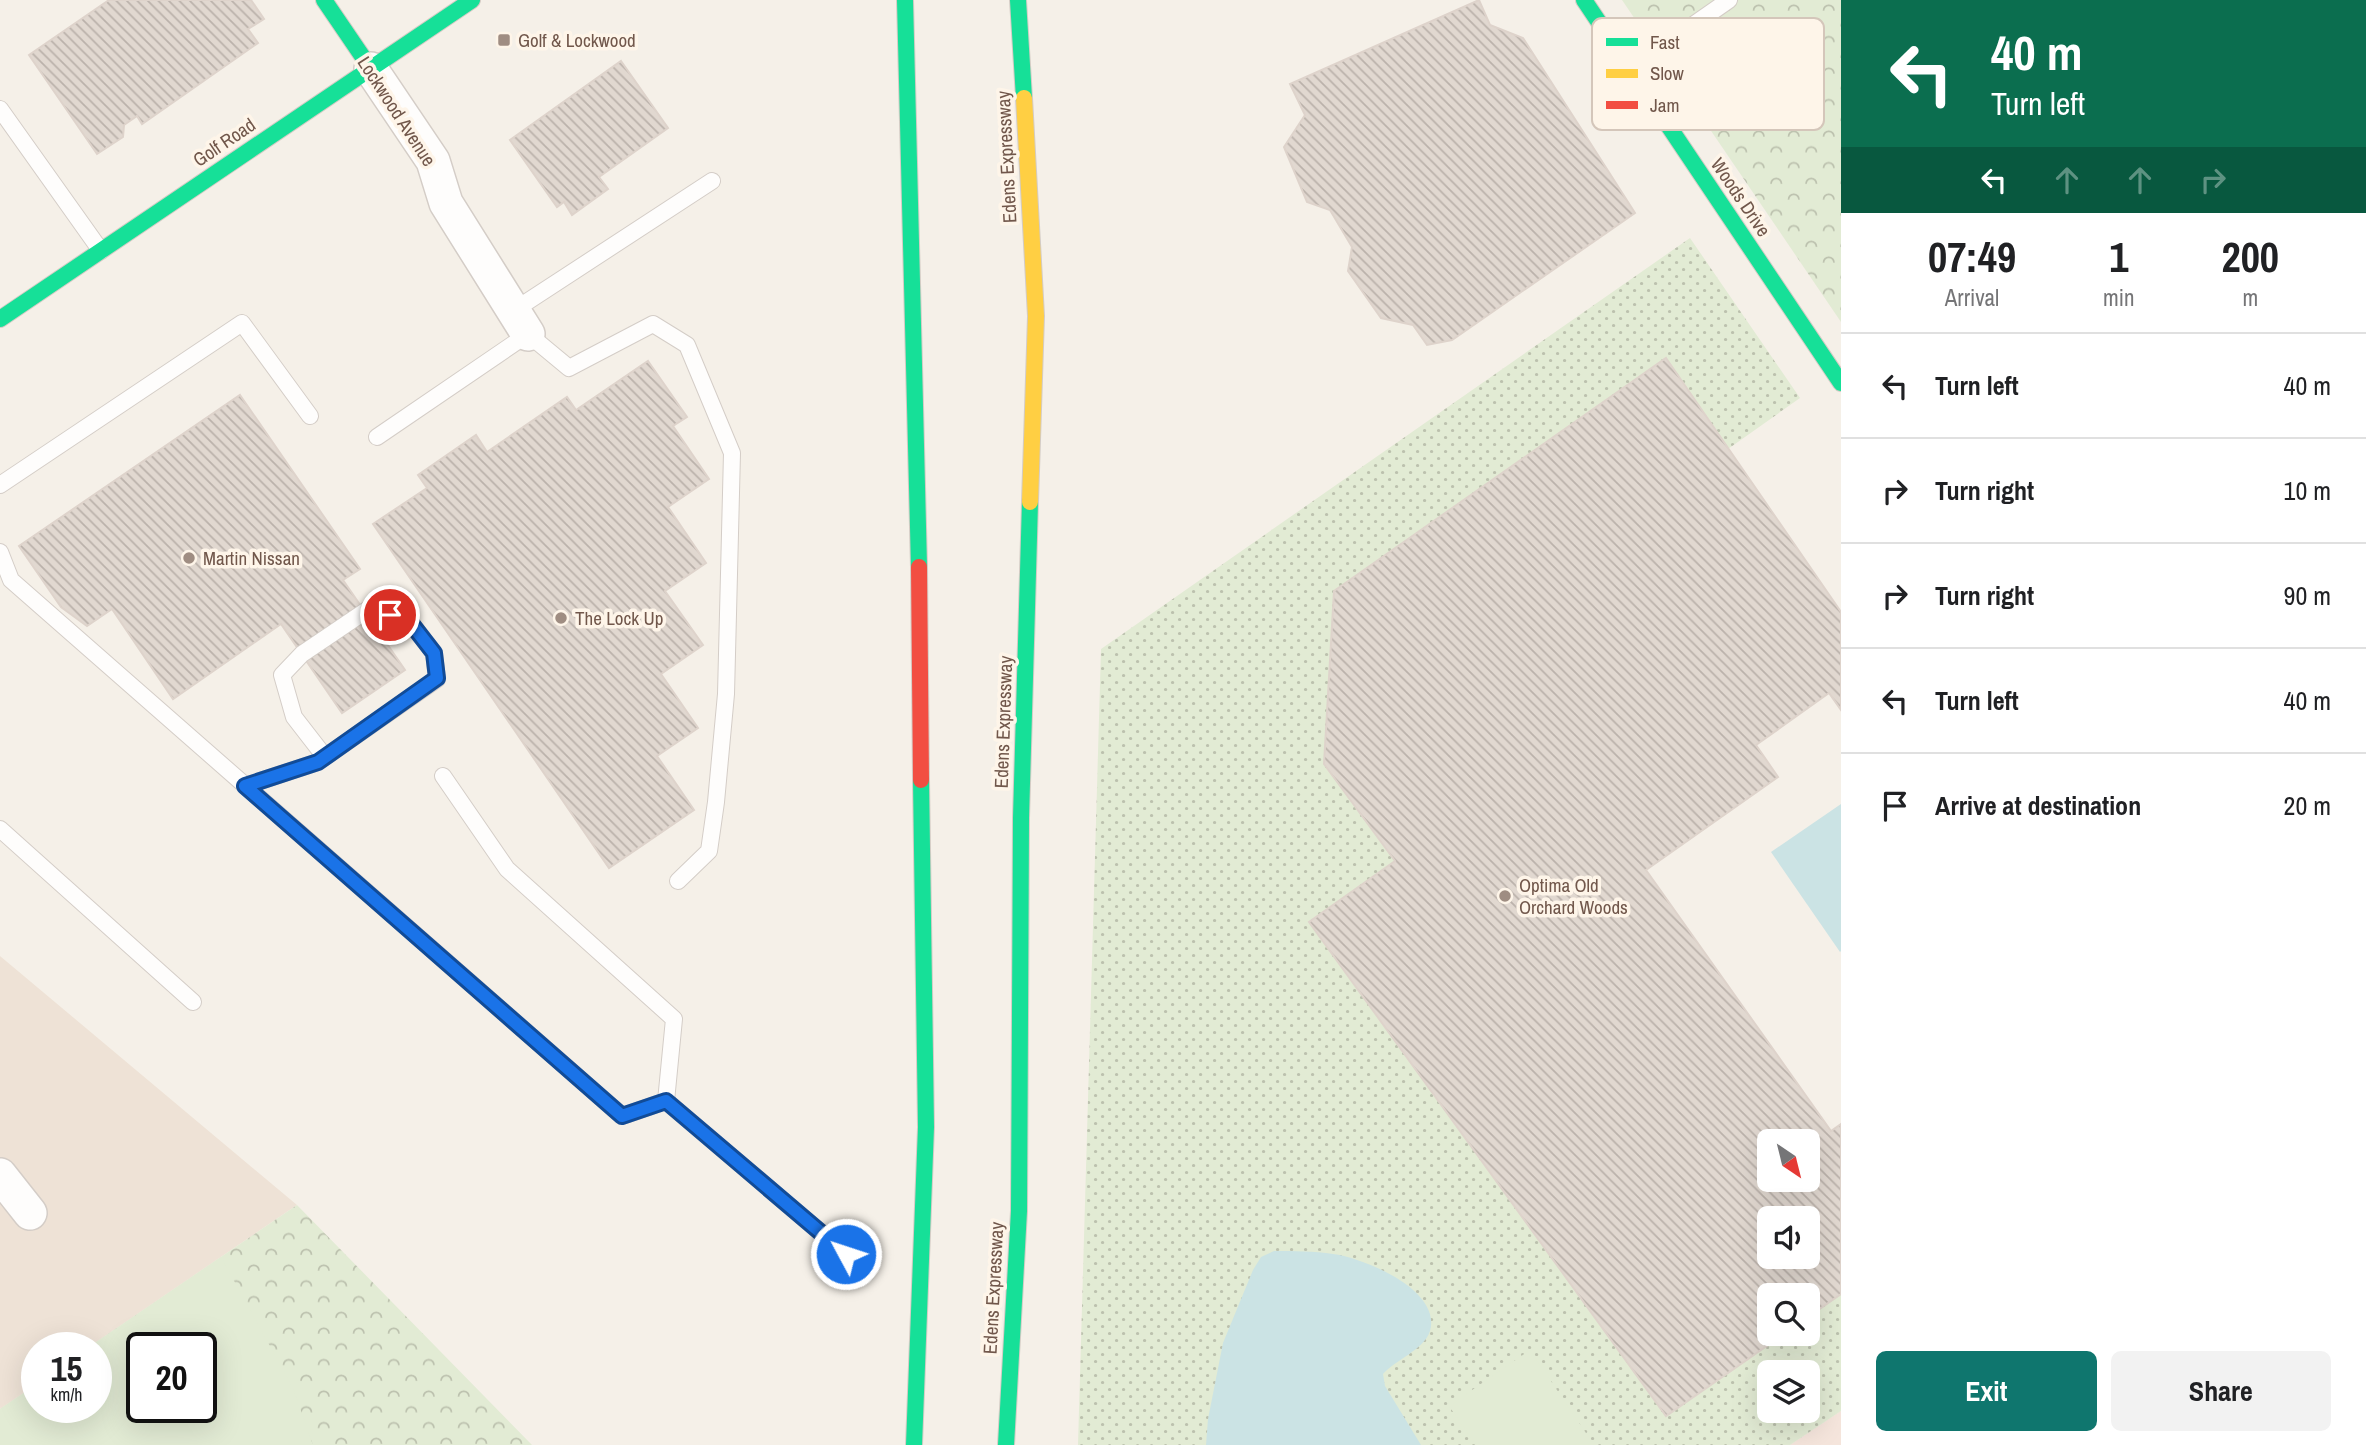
<!DOCTYPE html>
<style>
body{margin:0;font-family:"Archivo Narrow",sans-serif;background:#f2f2f2;color:#202124;height:100vh;display:flex;flex-direction:column;font-size:26px;white-space:nowrap}
*{box-sizing:border-box;margin:0}
p{font-size:23px;color:#757577}
.icon{flex:none;width:38px;height:38px;fill:none;stroke:currentColor;stroke-width:2;stroke-linecap:round;stroke-linejoin:round}
.map{position:relative;flex:1;overflow:hidden}
.panel{display:flex;flex-direction:column;background:#fff;width:525px}
.panel>*{flex:none}
.banner{background:#0b6e4f;color:#fff;overflow:hidden}
.needle{width:46px;rotate:145deg}
.fabs{position:absolute;left:1757px;top:1129px;display:grid;gap:14px}
.fabs a{display:grid;place-items:center;width:63px;height:63px;border-radius:10px;background:#fff;box-shadow:0 7px 28px #0002;font-size:35px}
.speed{position:absolute;left:21px;top:1332px;display:flex;gap:14px;font-size:35px;font-weight:700;text-align:center}
.speed>*{display:grid;place-content:center;width:91px;height:91px;border-radius:50%;background:#fff;box-shadow:0 7px 28px #0002;line-height:1}
.speed small{font-size:18px;font-weight:400}
.speed .limit{border:4px solid #111;border-radius:10px;background:#fff;color:#111}
.pin{position:absolute;display:grid;place-items:center;width:60px;height:60px;color:#fff;margin:-30px;border:4px solid #fff;border-radius:50%;box-shadow:0 2px 7px #0007}
.me{position:absolute;width:77px;margin:-38px;rotate:310deg;stroke-linejoin:round;filter:drop-shadow(0 0 5px #0008)}
.turn{display:flex;align-items:center;gap:24px;height:147px;padding:0 35px;font-size:32px}
.turn .icon{width:91px;height:91px;stroke-width:2.5}
.turn b{display:block;font-size:49px;line-height:60px}
.lanes{display:flex;align-items:center;height:66px;padding:0 35px;background:#0003;justify-content:center;gap:35px;direction:ltr}
.lanes .off{opacity:.35}
.eta{display:flex;justify-content:space-evenly;align-items:center;height:119px;text-align:center}
.eta b{font-size:42px;font-weight:700;line-height:49px}
.cta{display:flex;gap:14px;margin-top:auto;padding:14px 35px}
.cta a{flex:1;height:80px;border-radius:10px;background:#0f766e;color:#fff;font-size:28px;font-weight:700;line-height:80px;text-align:center}
.cta a+a{background:#f2f2f2;color:#202124}
ul{padding:0;list-style:none}
li{display:flex;align-items:center;gap:21px;height:105px;padding:0 35px;border-top:2px solid #e0e0e0}
li div{flex:1}
li b{display:block;font-size:26px}
li em{font-style:normal}
main{display:flex;flex:1;min-height:0}
.map>svg:first-child{display:block}
.residential{fill:#eee2d6}
.commercial{fill:#f5e5dc}
.grass{fill:url(#grass-dots);fill-rule:evenodd}
.park{fill:url(#park-crowns);fill-rule:evenodd}
.garden{fill:#e2ebd4;fill-rule:evenodd}
.water{fill:#cbe3e4}
.building{fill:url(#building-back-hatch);stroke:#ded3cb;stroke-width:2;fill-rule:evenodd}
.lines{fill:none;stroke-linecap:round;stroke-linejoin:round}
.lane-casing{stroke:#d4cdc7;stroke-width:18}
.street-casing{stroke:#d4cdc7;stroke-width:36}
.fast-casing{stroke:#d4ccc5;stroke-width:18}
.slow-casing{stroke:#d4ccc5;stroke-width:18}
.jam-casing{stroke:#d4ccc5;stroke-width:18}
.lane{stroke:#fefdfc;stroke-width:16}
.street{stroke:#fefdfc;stroke-width:33}
.fast{stroke:#16e098;stroke-width:16}
.slow{stroke:#ffcf43;stroke-width:16}
.jam{stroke:#f24e42;stroke-width:16}
.route-casing{stroke:#114b97;stroke-width:18}
.route{stroke:#1a73e8;stroke-width:12}
.poi-dot{fill:#9f8d82;stroke:#fef5e9;stroke-width:2.5}
.labels{text-anchor:middle;stroke-width:7;stroke-linejoin:round;paint-order:stroke}
.poi-label{font-size:19px;fill:#71574b;stroke:#fef5e9;text-anchor:start}
.street-label{font-size:19px;fill:#71574b;stroke:#fef5e9}
.key{fill:#fef5e9;stroke:#d4c6ba;stroke-width:2}
.key-label{font-size:19px;fill:#71574b}
</style>
<main>
<div class="map">
<svg width="1841" height="1445" viewBox="0 0 1841 1445">
<defs>
<pattern id="grass-dots" width="8" height="8" patternUnits="userSpaceOnUse" patternTransform="scale(1.75)"><rect width="8" height="8" fill="#e2ebd4"/><path d="M2 2h.1M6 6h.1" fill="none" stroke="#bcc1ae" stroke-width="1.8" stroke-linecap="round"/></pattern>
<pattern id="park-crowns" width="20" height="18" patternUnits="userSpaceOnUse" patternTransform="scale(1.75)"><rect width="20" height="18" fill="#e2ebd4"/><path d="M2 6a3 3 0 1 1 6 0M12 15a3 3 0 1 1 6 0" fill="none" stroke="#bcc1ae"/></pattern>
<pattern id="building-back-hatch" width="6" height="6" patternUnits="userSpaceOnUse" patternTransform="scale(1.75)"><rect width="6" height="6" fill="#e1d8d0"/><path d="M-1 5l2 2M0 0l6 6M5-1l2 2" fill="none" stroke="#bbb2ab"/></pattern>
</defs>
<rect width="100%" height="100%" fill="#f5f0e8"/>
<path class="residential" d="M0,956L297,1205L89,1347L37,1348V1384L0,1409Z"/>
<path class="commercial" d="M1841,1411V1445H1790Z"/>
<path class="grass" d="M1690,238L1800,398L1728,449L1324,764L1395,861L1309,922L1666,1416L1784,1334H1808V1317L1841,1294V1411L1790,1445H1078L1101,649ZM1769,1372H1808V1410H1769Z"/>
<g class="park">
<path d="M1622,0H1841V322Z"/>
<path d="M297,1205L532,1445H0V1409L37,1384V1407H96V1348L89,1347ZM142,1348H201V1407H142Z"/>
</g>
<g class="garden">
<path d="M221,1257L293,1388L313,1445H0V1409L37,1384V1407H96V1348L89,1347ZM142,1348H201V1407H142Z"/>
<path d="M1530,1350L1594,1445H1476L1449,1406Z"/>
</g>
<g class="water">
<path d="M1841,804V951L1840,952L1771,852Z"/>
<path d="M1274,1251C1294,1251 1314,1251 1333,1254C1364,1258 1442,1290 1430,1331C1424,1350 1395,1360 1383,1374L1385,1386L1421,1445H1206L1208,1419L1223,1343L1253,1270L1261,1257Z"/>
</g>
<g class="building">
<path d="M109,0H251L264,19L248,29L258,43L142,124L137,116L124,125L123,137L97,154L29,55Z"/>
<path d="M1479,0L1490,25L1523,38L1635,213L1452,340L1427,345L1413,325L1381,318L1348,271L1352,247L1330,210L1307,202L1284,147L1305,115L1290,84Z"/>
<path d="M621,61L668,128L599,177L608,189L572,215L564,202L557,207L510,140Z"/>
<path d="M1666,358L1841,612V710L1829,693L1756,745L1778,777L1646,870L1831,1131L1841,1124V1294L1808,1317V1295H1769V1334H1784L1666,1416L1309,922L1395,861L1324,764L1334,591ZM1769,1141H1808V1180H1769ZM1769,1218H1808V1256H1769Z"/>
<path d="M648,361L687,417L673,426L709,479L668,507L706,563L665,591L703,645L661,674L698,728L657,756L694,810L609,868L373,524L427,488L418,475L476,435L487,452L567,397L576,410Z"/>
<path d="M240,395L360,569L343,580L405,670L342,713L281,624L173,699L112,609L87,626L61,607L19,546Z"/>
</g>
<g class="lines">
<defs>
<g id="lane">
<path d="M1630,69L1729,0"/>
<path d="M0,109L101,251"/>
<path d="M513,311L712,181"/>
<path d="M377,437L528,334L569,368L653,324L687,345L732,453L726,694L716,802L709,851L678,881"/>
<path d="M0,485L242,323L310,416"/>
<path d="M0,552L11,580L622,1116L666,1101L674,1019L507,869L443,776"/>
<path d="M245,786L318,762L325,757L437,679L434,653L410,622L370,608L302,654L282,675L294,717L325,757"/>
<path d="M0,829L193,1002"/>
<path d="M666,1101L846,1254"/>
</g>
<g id="street">
<path d="M371,69L433,161L446,203L528,334"/>
<path d="M0,1175L30,1213"/>
</g>
<g id="fast">
<path d="M324,0L371,69"/>
<path d="M905,0L919,567"/>
<path d="M1018,0L1024,98"/>
<path d="M1584,0L1841,383"/>
<path d="M0,319L472,0"/>
<path d="M914,1445L926,1127L921,780"/>
<path d="M1006,1445L1019,1211L1021,818L1030,502"/>
</g>
<path id="slow" d="M1024,98L1036,316L1030,502"/>
<path id="jam" d="M919,567L921,780"/>
</defs>
<use href="#lane" class="lane-casing"/>
<use href="#street" class="street-casing"/>
<use href="#fast" class="fast-casing"/>
<use href="#slow" class="slow-casing"/>
<use href="#jam" class="jam-casing"/>
<use href="#lane" class="lane"/>
<use href="#street" class="street"/>
<use href="#fast" class="fast"/>
<use href="#slow" class="slow"/>
<use href="#jam" class="jam"/>
</g>
<g class="lines">
<defs>
<path id="route" d="M390,615L410,622L434,653L437,678L318,762L245,786L622,1116L666,1101L846,1254"/>
</defs>
<use href="#route" class="route-casing"/>
<use href="#route" class="route"/>
</g>
<g class="poi-dot">
<rect x="497" y="33" width="14" height="14" rx="3.5"/>
<circle cx="189" cy="558" r="7"/>
<circle cx="561" cy="618" r="7"/>
<circle cx="1505" cy="896" r="7"/>
</g>
<g class="labels">
<g class="poi-label">
<text x="518" y="47">Golf &amp; Lockwood</text>
<text x="203" y="565">Martin Nissan</text>
<text x="575" y="625">The Lock Up</text>
<text x="1519" y="892">Optima Old<tspan x="1519" dy="22">Orchard Woods</tspan></text>
</g>
<g class="street-label">
<text transform="translate(397 111) rotate(57)" y="7">Lockwood Avenue</text>
<text transform="translate(224 142) rotate(-34)" y="7">Golf Road</text>
<text transform="translate(1006 157) rotate(-93)" y="7">Edens Expressway</text>
<text transform="translate(1741 197) rotate(56)" y="7">Woods Drive</text>
<text transform="translate(1003 722) rotate(-88)" y="7">Edens Expressway</text>
<text transform="translate(993 1288) rotate(-87)" y="7">Edens Expressway</text>
</g>
</g>
<rect x="1592" y="18" width="232" height="112" rx="10" class="key"/>
<rect x="1606" y="38" width="32" height="8" fill="#16e098"/>
<rect x="1606" y="69" width="32" height="9" fill="#ffcf43"/>
<rect x="1606" y="101" width="32" height="8" fill="#f24e42"/>
<g class="key-label">
<text x="1650" y="49">Fast</text>
<text x="1650" y="80">Slow</text>
<text x="1650" y="112">Jam</text>
</g>
</svg>
<div class="fabs">
<a><svg class="needle" viewBox="-14 -14 28 28"><path d="M0-13l5 13h-10z" fill="#e53935"/><path d="M0 13l5-13h-10z" fill="#757577"/></svg></a>
<a><svg class="icon" aria-label="sound" viewBox="0 0 24 24"><path d="M4 9h4l5-4v14l-5-4H4zM17 9q2 3 0 6"/></svg></a>
<a><svg class="icon" aria-label="search" viewBox="0 0 24 24"><circle cx="10" cy="10" r="6"/><path d="M15 15l6 6"/></svg></a>
<a><svg class="icon" aria-label="layers" viewBox="0 0 24 24"><path d="M12 4l9 5-9 5-9-5zM3 14l9 5 9-5"/></svg></a>
</div>
<div class="speed"><div>15<small>km/h</small></div><div class="limit">20</div></div>
<div class="pin" style="left:390px;top:615px;background:#d93025"><svg class="icon" aria-label="arrive" viewBox="0 0 24 24"><path d="M6 21V4h12l-3 4 3 4H6"/></svg></div>
<svg class="me" style="left:846px;top:1254px" viewBox="-20 -20 40 40"><circle r="17" fill="#1a73e8" stroke="#fff" stroke-width="3"/><path d="M0-11L8 9 0 5-8 9z" fill="#fff"/></svg>
</div>
<section class="panel">
<div class="banner">
<div class="turn"><svg class="icon" aria-label="left" viewBox="0 0 24 24"><path d="M17 20v-9H6M10 6l-5 5 5 5"/></svg><div><b>40 m</b>Turn left</div></div>
<div class="lanes"><svg class="icon" aria-label="left" viewBox="0 0 24 24"><path d="M17 20v-9H6M10 6l-5 5 5 5"/></svg><svg class="icon off" aria-label="ahead" viewBox="0 0 24 24"><path d="M12 20V5M6 11l6-6 6 6"/></svg><svg class="icon off" aria-label="ahead" viewBox="0 0 24 24"><path d="M12 20V5M6 11l6-6 6 6"/></svg><svg class="icon off" aria-label="right" viewBox="0 0 24 24"><path d="M7 20v-9h11M14 6l5 5-5 5"/></svg></div>
</div>
<div class="eta">
<div><b>07:49</b><p>Arrival</p></div>
<div><b>1</b><p>min</p></div>
<div><b>200</b><p>m</p></div>
</div>
<ul>
<li><svg class="icon" aria-label="left" viewBox="0 0 24 24"><path d="M17 20v-9H6M10 6l-5 5 5 5"/></svg><div><b>Turn left</b></div><em>40 m</em></li>
<li><svg class="icon" aria-label="right" viewBox="0 0 24 24"><path d="M7 20v-9h11M14 6l5 5-5 5"/></svg><div><b>Turn right</b></div><em>10 m</em></li>
<li><svg class="icon" aria-label="right" viewBox="0 0 24 24"><path d="M7 20v-9h11M14 6l5 5-5 5"/></svg><div><b>Turn right</b></div><em>90 m</em></li>
<li><svg class="icon" aria-label="left" viewBox="0 0 24 24"><path d="M17 20v-9H6M10 6l-5 5 5 5"/></svg><div><b>Turn left</b></div><em>40 m</em></li>
<li><svg class="icon" aria-label="arrive" viewBox="0 0 24 24"><path d="M6 21V4h12l-3 4 3 4H6"/></svg><div><b>Arrive at destination</b></div><em>20 m</em></li>
</ul>
<div class="cta"><a>Exit</a><a>Share</a></div>
</section>
</main>
